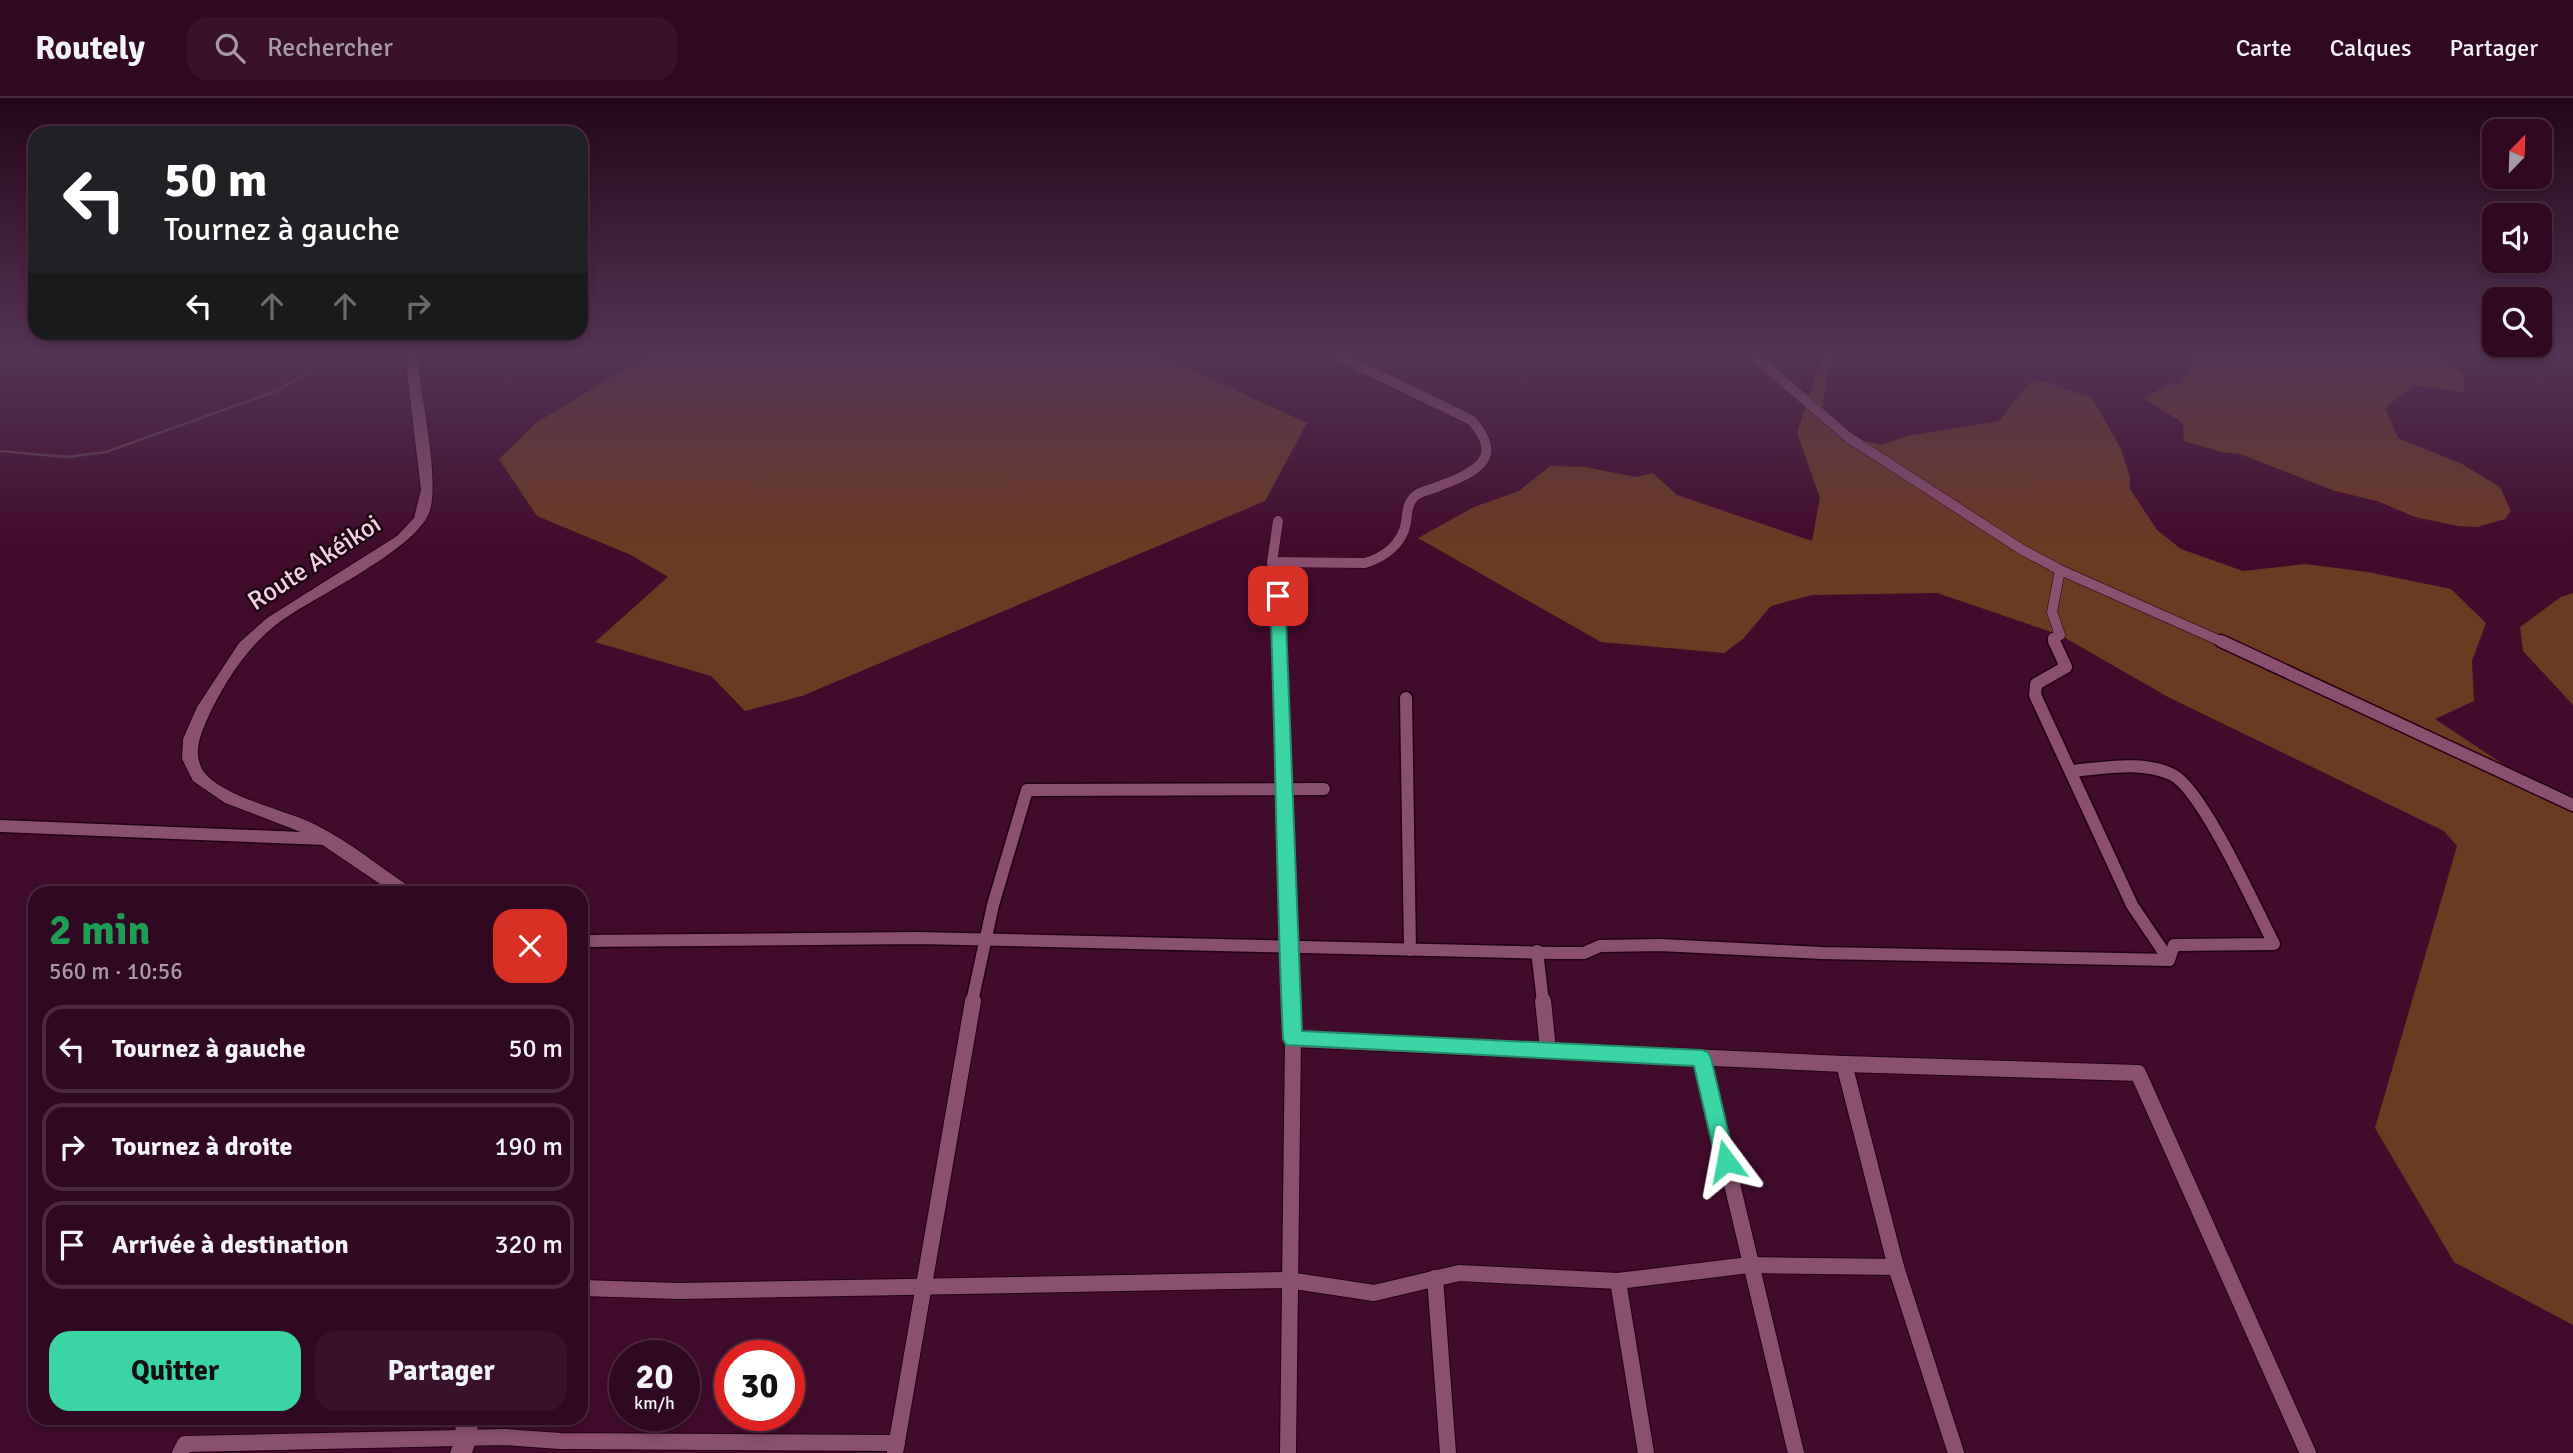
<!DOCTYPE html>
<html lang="fr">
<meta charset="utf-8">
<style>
body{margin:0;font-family:Signika,sans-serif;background:#39112a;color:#f1f3f6;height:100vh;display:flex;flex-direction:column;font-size:26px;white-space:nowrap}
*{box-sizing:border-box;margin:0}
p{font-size:23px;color:#a89aa5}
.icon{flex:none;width:38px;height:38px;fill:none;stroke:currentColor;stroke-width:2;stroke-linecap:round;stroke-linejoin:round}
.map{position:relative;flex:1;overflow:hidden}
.drawer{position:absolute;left:28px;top:788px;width:560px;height:539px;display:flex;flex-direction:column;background:#310821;border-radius:21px;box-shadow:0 4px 10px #0003,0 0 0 2px #4c293f}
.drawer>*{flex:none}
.hud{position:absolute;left:28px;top:28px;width:560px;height:214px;border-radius:21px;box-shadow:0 4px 10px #0003,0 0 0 2px #4c293f;background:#202124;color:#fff;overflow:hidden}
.needle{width:46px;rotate:23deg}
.fabs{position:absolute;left:2482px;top:21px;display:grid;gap:14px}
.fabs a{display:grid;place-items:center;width:70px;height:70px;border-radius:14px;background:#310821;box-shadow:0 4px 10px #0003,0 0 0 2px #4c293f;font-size:35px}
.speed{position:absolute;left:609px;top:1242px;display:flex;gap:14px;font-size:35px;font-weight:700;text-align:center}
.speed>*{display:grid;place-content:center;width:91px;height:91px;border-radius:50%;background:#310821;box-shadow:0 4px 10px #0003,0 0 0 2px #4c293f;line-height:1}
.speed small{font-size:18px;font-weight:400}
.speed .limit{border:10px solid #d22;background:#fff;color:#111}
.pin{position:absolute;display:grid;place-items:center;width:60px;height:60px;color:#fff;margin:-30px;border-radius:14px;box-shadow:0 4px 10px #0006}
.me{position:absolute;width:77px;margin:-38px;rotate:347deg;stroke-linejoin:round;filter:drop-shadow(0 0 5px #0008)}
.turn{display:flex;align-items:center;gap:24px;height:147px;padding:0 21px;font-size:32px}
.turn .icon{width:91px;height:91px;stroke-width:2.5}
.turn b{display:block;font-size:49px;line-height:60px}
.lanes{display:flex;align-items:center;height:66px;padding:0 21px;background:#0003;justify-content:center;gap:35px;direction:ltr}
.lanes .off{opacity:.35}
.round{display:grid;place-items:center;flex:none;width:74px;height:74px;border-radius:21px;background:#39112a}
.summary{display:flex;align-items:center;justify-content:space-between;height:119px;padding:0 21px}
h1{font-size:42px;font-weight:700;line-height:52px;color:#1e9e55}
.primary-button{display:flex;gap:14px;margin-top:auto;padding:14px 21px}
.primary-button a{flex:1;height:80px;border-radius:21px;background:#3bd4a4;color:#111;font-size:28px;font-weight:700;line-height:80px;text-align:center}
.primary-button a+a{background:#39112a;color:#f1f3f6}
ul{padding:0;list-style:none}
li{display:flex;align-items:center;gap:21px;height:88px;margin:0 14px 10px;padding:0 7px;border:4px solid #4c293f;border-radius:21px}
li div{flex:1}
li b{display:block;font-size:26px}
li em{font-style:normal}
header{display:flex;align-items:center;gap:42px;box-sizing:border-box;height:98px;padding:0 35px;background:#310821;border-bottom:2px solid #4c293f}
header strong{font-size:33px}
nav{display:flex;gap:38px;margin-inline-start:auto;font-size:24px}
.search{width:490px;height:63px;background:#39112a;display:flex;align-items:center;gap:18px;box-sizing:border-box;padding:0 24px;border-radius:21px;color:#a89aa5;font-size:26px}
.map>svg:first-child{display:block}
.green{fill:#6b3a21}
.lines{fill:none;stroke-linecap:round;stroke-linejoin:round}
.stream{stroke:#603e51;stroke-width:2.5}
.minor-far2-casing{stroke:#210013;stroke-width:11}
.minor-far1-casing{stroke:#210013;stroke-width:15}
.minor-casing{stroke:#210013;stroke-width:18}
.tertiary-casing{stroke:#210013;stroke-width:2}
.minor-far2{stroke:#8b4f6f;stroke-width:10}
.minor-far1{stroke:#8b4f6f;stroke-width:12}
.minor{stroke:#8b4f6f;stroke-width:16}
.tertiary{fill:#8b4f6f;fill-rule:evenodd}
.route{fill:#3bd4a4;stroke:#268a6b;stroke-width:2}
.labels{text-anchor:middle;stroke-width:5;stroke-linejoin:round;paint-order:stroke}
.street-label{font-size:26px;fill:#f4d0e2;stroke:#1b0511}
</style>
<header>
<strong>Routely</strong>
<div class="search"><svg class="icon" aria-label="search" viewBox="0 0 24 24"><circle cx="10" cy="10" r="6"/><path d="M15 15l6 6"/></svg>Rechercher</div>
<nav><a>Carte</a><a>Calques</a><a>Partager</a></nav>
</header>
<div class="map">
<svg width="2573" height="1355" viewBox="0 0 2573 1355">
<rect width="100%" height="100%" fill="#410b2c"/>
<g class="green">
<path d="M648,257H1159L1307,325L1265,403L802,598L745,613L711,578L595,544L668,479L631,457L537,418L499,361L536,325Z"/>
<path d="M1823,257H1837L1828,275L1821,315L1848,339L1882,347L1907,338L1999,323L2026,289L2038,282L2092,300L2121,351L2130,379V391L2157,432L2181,451L2243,473L2305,466L2368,474L2451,491L2486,525L2472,563L2474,603L2435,621L2524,680L2573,698V1227L2454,1164L2375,1030L2457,748L2444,733L2168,599L2060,537L1937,495L1812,497L1771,508L1743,541L1724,555L1601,544L1418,440L1474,409L1519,393L1550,368L1585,369L1636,379L1653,375L1677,397L1812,443L1820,400L1797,335Z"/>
<path d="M2190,257H2435L2463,276L2465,294L2413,287L2385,310L2398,340L2462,366L2500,389L2511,413L2505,421L2477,429L2458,428L2415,419L2377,403L2335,393L2240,356L2221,354L2184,343L2183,325L2143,300L2167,287L2181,285L2190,271Z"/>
<path d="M2573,495V607L2523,553L2520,529L2561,499Z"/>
</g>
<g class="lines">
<path class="stream" d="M0,353L67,359L106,354L279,292L306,275L319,257"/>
<defs>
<g id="minor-far2">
<path d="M1753,257L1848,339L2021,451L2060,472L2225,545"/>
<path d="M1278,423L1272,464L1278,498L1280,545"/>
<path d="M1272,464L1365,465C1385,459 1402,446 1406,425C1407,416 1407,406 1414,399C1418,394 1428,392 1434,390C1471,376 1508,363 1471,322L1337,257"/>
<path d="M2055,545L2053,540L2060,537L2052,514L2060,472"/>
</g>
<g id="minor-far1">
<path d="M1280,543L1291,904"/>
<path d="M2054,543L2066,569L2036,586L2035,597L2132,807L2169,862"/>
<path d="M2221,543L2573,707"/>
<path d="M1406,600L1410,852"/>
<path d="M0,728L326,741"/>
<path d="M581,843L919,840L1555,855H1584L1600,848L1660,847L1822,855L2169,862L2174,847L2274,846C2256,811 2203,693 2173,677C2143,662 2104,670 2072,673"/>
<path d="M1537,853L1543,904"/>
<path d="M972,904L993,807L1027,692L1324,691"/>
</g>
<g id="minor">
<path d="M1543,903L1548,951"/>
<path d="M1293,941L1844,966L2138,975L2308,1355"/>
<path d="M1702,960L1796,1355"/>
<path d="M1844,966L1896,1169L1956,1355"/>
<path d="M1435,1180L1448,1355"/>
<path d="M1618,1183L1646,1355"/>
<path d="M581,1190L679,1193L1288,1182L1374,1195L1459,1175L1618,1183L1749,1167L1896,1169"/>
<path d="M180,1355L185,1346L505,1339L560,1343L897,1345"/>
<path d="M895,1355L973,903"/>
<path d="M1288,1355L1293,941L1290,903"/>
</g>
<g id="tertiary">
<path d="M408,257H420L419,274C423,306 440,388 429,415C413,454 313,499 277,526C246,550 222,588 206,624C199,640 193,658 204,674C224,700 288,712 318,728C350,744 380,769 410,789L412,794H392L306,736L225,705L193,683L182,661L183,641L197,609L239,545L267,520L397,438L414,420L421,392L407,274Z"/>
<path d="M456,1320H478L477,1341L472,1355H450L455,1341Z"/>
</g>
</defs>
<use href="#minor-far2" class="minor-far2-casing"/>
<use href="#minor-far1" class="minor-far1-casing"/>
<use href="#minor" class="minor-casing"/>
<use href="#tertiary" class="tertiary-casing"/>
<use href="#minor-far2" class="minor-far2"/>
<use href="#minor-far1" class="minor-far1"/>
<use href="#minor" class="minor"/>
<use href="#tertiary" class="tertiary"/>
</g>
<linearGradient id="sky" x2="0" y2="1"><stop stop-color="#240618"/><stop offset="0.57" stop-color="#543456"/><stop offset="1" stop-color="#543456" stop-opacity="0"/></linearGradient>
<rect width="2573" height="447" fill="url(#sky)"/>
<path class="route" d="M1278,493L1285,498L1302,933L1702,952L1708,954L1711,960L1735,1063L1733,1070L1726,1072L1718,1070L1716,1063L1694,968L1286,947L1283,941C1276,793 1276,646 1270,498Z"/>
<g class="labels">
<g class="street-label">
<text transform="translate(314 464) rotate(-33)" y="9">Route Akéikoi</text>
</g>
</g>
</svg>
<div class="fabs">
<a><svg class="needle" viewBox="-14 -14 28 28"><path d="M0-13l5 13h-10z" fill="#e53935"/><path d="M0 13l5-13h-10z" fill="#a89aa5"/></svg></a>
<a><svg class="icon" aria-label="sound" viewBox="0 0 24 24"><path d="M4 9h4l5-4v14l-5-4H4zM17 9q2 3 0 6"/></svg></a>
<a><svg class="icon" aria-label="search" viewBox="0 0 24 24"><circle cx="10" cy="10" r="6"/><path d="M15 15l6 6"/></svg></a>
</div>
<div class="speed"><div>20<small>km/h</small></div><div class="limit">30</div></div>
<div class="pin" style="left:1278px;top:498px;background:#d93025"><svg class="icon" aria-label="arrive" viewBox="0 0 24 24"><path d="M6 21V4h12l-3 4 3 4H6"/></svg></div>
<svg class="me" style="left:1726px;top:1063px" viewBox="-20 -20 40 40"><path d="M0-17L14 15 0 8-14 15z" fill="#3bd4a4" stroke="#fff" stroke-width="4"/></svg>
<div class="hud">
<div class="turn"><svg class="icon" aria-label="left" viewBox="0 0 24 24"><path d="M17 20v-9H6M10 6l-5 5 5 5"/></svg><div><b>50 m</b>Tournez à gauche</div></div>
<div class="lanes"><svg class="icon" aria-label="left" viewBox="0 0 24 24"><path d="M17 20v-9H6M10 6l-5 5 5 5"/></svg><svg class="icon off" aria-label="ahead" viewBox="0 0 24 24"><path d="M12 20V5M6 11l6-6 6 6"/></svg><svg class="icon off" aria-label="ahead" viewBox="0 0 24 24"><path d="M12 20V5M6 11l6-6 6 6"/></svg><svg class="icon off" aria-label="right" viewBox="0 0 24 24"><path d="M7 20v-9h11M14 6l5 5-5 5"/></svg></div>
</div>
<section class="drawer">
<div class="summary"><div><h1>2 min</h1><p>560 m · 10:56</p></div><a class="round" style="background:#d93025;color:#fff"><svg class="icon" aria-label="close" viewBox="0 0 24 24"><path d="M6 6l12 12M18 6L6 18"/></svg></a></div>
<ul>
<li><svg class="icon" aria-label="left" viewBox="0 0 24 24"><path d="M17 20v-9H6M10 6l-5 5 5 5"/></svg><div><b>Tournez à gauche</b></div><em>50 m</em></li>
<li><svg class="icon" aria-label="right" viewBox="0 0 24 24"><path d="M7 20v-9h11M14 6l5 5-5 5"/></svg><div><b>Tournez à droite</b></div><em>190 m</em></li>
<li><svg class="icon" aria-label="arrive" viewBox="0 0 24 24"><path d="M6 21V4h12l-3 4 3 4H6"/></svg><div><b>Arrivée à destination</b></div><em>320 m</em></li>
</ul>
<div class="primary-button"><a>Quitter</a><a>Partager</a></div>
</section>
</div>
